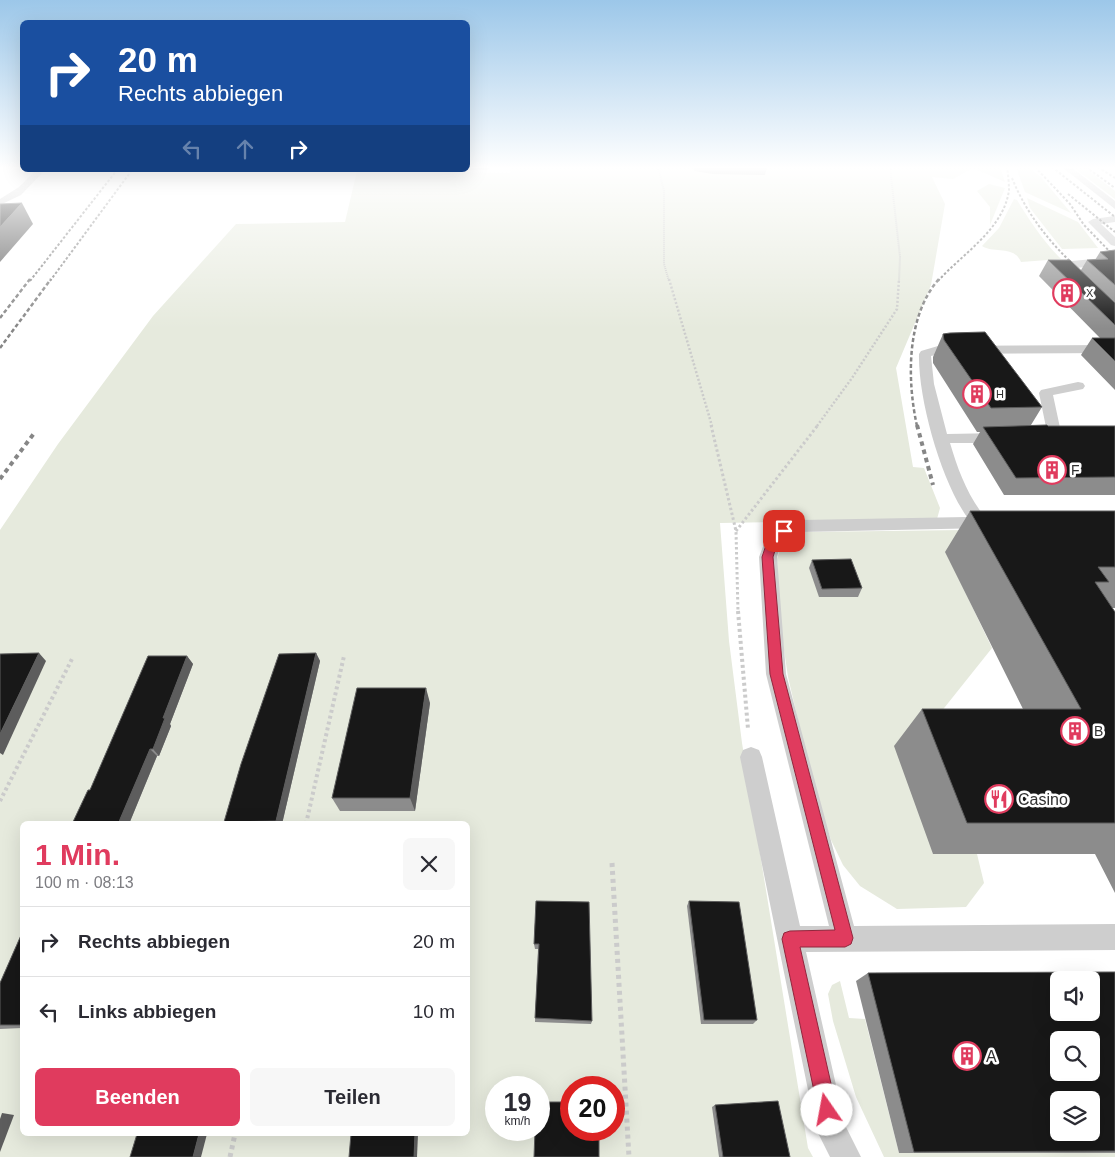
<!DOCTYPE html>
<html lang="de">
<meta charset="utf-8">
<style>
body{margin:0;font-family:Helvetica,sans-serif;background:#f7f7f7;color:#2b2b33;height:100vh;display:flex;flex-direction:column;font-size:19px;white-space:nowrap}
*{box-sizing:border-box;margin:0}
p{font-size:16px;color:#7c7c81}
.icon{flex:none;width:28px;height:28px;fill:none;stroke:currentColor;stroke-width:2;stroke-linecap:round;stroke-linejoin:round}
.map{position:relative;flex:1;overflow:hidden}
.drawer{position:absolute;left:20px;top:821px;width:450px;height:315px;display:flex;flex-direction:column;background:#fff;border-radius:8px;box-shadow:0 5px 20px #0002}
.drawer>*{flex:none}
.banner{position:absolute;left:20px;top:20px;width:450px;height:152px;border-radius:8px;box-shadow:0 5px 20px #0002;background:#1a4fa0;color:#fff;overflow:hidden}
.fabs{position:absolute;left:1050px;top:971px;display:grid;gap:10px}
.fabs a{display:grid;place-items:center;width:50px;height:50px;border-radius:8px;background:#fff;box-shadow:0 5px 20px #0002;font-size:25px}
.speed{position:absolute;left:485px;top:1076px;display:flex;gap:10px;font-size:25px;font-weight:700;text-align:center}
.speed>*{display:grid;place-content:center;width:65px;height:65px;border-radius:50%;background:#fff;box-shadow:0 5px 20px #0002;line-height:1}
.speed small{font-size:12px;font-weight:400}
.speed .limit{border:8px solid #d22;background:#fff;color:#111}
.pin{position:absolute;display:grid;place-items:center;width:42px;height:42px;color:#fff;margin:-21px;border-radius:10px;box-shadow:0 2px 8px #0006}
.me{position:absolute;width:55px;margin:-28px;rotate:348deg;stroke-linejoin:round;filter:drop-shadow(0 0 4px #0008)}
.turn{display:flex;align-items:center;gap:18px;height:105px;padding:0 15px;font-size:22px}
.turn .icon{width:65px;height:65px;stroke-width:2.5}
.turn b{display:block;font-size:35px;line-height:42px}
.lanes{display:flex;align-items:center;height:48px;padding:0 15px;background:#0003;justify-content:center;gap:25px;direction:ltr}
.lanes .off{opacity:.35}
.round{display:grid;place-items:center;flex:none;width:52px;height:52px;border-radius:8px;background:#f7f7f7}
.head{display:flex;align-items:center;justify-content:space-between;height:85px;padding:0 15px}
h1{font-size:30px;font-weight:600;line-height:38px;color:#e03b5e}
.cta{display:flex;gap:10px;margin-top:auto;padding:10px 15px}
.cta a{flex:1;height:58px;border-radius:8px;background:#e03b5e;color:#fff;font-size:20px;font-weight:600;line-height:58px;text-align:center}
.cta a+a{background:#f7f7f7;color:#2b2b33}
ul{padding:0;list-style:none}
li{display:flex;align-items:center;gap:15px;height:70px;padding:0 15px;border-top:1px solid #e1e1e2}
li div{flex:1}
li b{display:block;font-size:19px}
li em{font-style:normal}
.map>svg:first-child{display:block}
.green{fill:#e6eadd;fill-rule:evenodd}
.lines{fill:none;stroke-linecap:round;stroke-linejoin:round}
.path-far4{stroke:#cbcbcb;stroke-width:2;stroke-dasharray:1 1;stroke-linecap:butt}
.path-far3{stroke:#cbcbcb;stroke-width:2.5;stroke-dasharray:2 2;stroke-linecap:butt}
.path-far2{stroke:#cbcbcb;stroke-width:3;stroke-dasharray:2.5 2.5;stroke-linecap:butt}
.path-far1{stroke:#cbcbcb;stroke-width:4;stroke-dasharray:3 3;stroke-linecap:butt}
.path{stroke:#cbcbcb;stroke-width:5;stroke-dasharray:4 4;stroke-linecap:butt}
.service{fill:#cecece;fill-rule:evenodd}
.rail-far2{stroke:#868686;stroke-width:2;stroke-dasharray:2.5 2;stroke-linecap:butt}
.rail-far1{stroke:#868686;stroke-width:2.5;stroke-dasharray:4 2.5;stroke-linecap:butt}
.rail{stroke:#868686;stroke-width:4;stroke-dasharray:4.5 4;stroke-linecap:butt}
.wall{fill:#8c8c8c}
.shaded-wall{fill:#5d5d5d}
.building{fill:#181818;stroke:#5d5d5d;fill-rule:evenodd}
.route{fill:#e03b5e;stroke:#92263d}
.labels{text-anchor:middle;stroke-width:5;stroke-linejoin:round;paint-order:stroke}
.far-poi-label{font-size:11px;fill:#313131;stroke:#fff;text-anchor:start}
.poi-label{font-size:14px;fill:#313131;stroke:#fff;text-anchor:start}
.near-poi-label{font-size:16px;fill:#313131;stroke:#fff;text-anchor:start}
</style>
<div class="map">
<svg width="1115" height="1157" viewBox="0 0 1115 1157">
<rect width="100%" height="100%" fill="#fff"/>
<g class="green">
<path d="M511,167H1000L1005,182L973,168L953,179L932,177L945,204L931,285L896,368L913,467L924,468L940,508L937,519L720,523L729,641L742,743L808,1148L813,1157H0V530L58,444L153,316L236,224L345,222L357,171L510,173ZM22,824H468V1134H22ZM496,1088H539V1130H496ZM571,1088H614V1130H571Z"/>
<path d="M1016,167H1028L1041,177L1071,213L1025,192Z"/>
<path d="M1073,167H1084L1115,191V199Z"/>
<path d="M989,184L1005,188L990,225V207L977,191Z"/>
<path d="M1027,198L1078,222L1098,248L1062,249L1030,208Z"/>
<path d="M1014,199L1017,200C1030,221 1043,241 1061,259L1021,262C1014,245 995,254 982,246L999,228Z"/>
<path d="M965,530L946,552L992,648L917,742L933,854H977L984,883L966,907L897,909L860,886L843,865L831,840L813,784L788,677L779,616L777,559L781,546L790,537L804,532Z"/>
<path d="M840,981L849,1018L865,1019L899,1153L1115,1152V1157H884L856,1097L833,1021L828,994L832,985Z"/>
</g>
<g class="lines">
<g class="path-far4">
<path d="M658,167L664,191V264L669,281"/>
<path d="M890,167L900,257L899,281"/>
</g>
<g class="path-far3">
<path d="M669,279L712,426"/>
<path d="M817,426L852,378L897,309L899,279"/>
</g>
<g class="path-far2">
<path d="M711,425L736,531L738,612"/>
<path d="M736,531L818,425"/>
</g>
<g class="path-far1">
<path d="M738,611L748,729"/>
<path d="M0,801L73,657"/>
<path d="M306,824L344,656"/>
</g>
<g class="path">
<path d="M612,863L629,1157"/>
<path d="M230,1157L235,1134"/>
</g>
<g class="service">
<path d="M1062,167H1071L1115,201V209Z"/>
<path d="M36,170H45L21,195L0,205V199L19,187Z"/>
<path d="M1115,216V222L1101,224L1115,237V246L1111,245L1088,222L1093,219Z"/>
<path d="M1115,257V263L1069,269L1073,274L1068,277L1064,276L1056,268L1072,261Z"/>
<path d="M1115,345V353L939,354L931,356L934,384L947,434L1000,433L1005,435L1007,438L1005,441L1000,443H950C958,470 967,494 984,516L993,518L995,522L993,526L987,528L801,532C787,537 781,542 777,557L786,674L854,926L1115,924V950L806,952L845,1125L861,1157H830L816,1129L740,757L743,750L751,747L759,750L762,757L800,926H829L766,674L759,557L764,544L773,531L801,520L967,517C941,480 918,399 919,354L921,351L938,346Z"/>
<path d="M1078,382L1083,383L1085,386L1083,389L1053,395L1062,437L1060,440H1036L1034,437L1036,434L1047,432L1039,393L1041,390Z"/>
</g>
<g class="rail-far2">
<path d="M1035,167L1070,204L1084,225L1115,257"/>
<path d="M1052,167L1115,217"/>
<path d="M1086,167L1115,188"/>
<path d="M1098,167L1115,178"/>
<path d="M1012,178C1027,215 1050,243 1079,270"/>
<path d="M1068,194L1115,232"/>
<path d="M30,281L117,170"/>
<path d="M50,281L132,170"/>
<path d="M938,281C962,254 1004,229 1009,190C1009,183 1008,174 1007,167"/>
</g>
<g class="rail-far1">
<path d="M0,318L30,279"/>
<path d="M0,348L51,279"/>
<path d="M917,426C907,381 906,316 939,279"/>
</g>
<g class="rail">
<path d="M917,425L933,485"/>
<path d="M0,479L35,432"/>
</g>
</g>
<g class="wall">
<path d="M468,167H489L488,170H468Z"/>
<path d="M694,167H767L765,175L713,174L694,171Z"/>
<path d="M1115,250V390L1081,355L1092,338H1100L1039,276L1048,260L1081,270L1087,260H1095L1100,252Z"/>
<path d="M943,334L1042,407L1031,425L1048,426H1115V495H1004L973,444L980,432H977L933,363V357Z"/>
<path d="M970,511H1115V608H1112L1115,612V893L1095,854H933L894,746L922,709H1023L945,552Z"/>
<path d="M812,560L862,588L858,597H819L809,568Z"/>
<path d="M316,653L320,661L282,824H225L224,822Z"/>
<path d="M187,656L193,664L170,724L171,726L159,756H157L129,824H72L90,790Z"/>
<path d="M430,703L415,811H340L332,798Z"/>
<path d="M536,901L592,1021L591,1024L535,1022L538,949H535L534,944Z"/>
<path d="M689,901L757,1020L753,1024H701L687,906Z"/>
<path d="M22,933V1028L0,1029V983Z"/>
<path d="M1115,972V1153H899L856,981L868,973Z"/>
<path d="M715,1105L790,1157H719L712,1107Z"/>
</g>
<g class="shaded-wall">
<path d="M22,203L33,224L0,262V227Z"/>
<path d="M39,653L46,661L3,755L0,753V734Z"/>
<path d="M316,653L320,661L282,824H278L276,821Z"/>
<path d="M187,656L193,664L170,724L171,726L159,756L153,749L163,718Z"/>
<path d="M426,688L430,703L415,811L410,798Z"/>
<path d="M150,749L157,756L129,824H118Z"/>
<path d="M2,1113L14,1115L0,1152V1119Z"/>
<path d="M199,1134H207L201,1157H193Z"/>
<path d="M415,1134H418L417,1157H414Z"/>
</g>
<g class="building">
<path d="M22,203L0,227V204Z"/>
<path d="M1115,250V285L1087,260L1108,259L1100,252Z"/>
<path d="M1048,260H1070L1115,303V325Z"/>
<path d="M985,332L1042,407L991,408L944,340L943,334L950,333Z"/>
<path d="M1092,338H1115V361Z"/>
<path d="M1047,425L1048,426H1115V477L1016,478L983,427Z"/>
<path d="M970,511H1115V567H1098L1109,582H1095L1115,612V823H967L922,709H1081Z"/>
<path d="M851,559L862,588L822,589L812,560Z"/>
<path d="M39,653L0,734V654Z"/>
<path d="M316,653L276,821L224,822L241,764L279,654Z"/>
<path d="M148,656H187L163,718H165L153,749H150L118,824H72L88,790H90Z"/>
<path d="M357,688H426L410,798H332Z"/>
<path d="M536,901L589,902L592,1021L535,1018L539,944H534Z"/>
<path d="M689,901L739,902L757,1020H704Z"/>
<path d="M22,933V1025H0V983Z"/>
<path d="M1115,972V1151L914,1152L868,973ZM1059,980H1091V1012H1059ZM1059,1040H1091V1072H1059ZM1059,1100H1091V1132H1059Z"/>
<path d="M778,1101L790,1157H723L715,1105Z"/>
<path d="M539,1102H571V1130H599V1157H534L535,1130H539Z"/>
<path d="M137,1134H199L193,1157H130Z"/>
<path d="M351,1134H415L414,1157H349Z"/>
</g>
<linearGradient id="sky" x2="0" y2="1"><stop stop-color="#9cc7e9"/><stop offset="0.51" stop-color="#fff"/><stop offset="1" stop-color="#fff" stop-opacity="0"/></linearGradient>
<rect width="1115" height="329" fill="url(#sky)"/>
<path class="route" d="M784,527L789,531L777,544L773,557L783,674L853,938L851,944L845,947H800L837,1110L834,1117L827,1119L821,1117L818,1110L782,939L784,933L790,931L835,930L770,674L762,557L768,539Z"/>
<defs>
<symbol id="building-ring" viewBox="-11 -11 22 22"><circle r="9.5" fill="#fff" stroke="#e03b5e" stroke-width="1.5"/><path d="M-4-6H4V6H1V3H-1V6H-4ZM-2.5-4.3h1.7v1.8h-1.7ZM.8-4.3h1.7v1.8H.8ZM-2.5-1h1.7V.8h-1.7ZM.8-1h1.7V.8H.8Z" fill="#e03b5e"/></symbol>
<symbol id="restaurant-ring" viewBox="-11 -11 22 22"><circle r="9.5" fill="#fff" stroke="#e03b5e" stroke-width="1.5"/><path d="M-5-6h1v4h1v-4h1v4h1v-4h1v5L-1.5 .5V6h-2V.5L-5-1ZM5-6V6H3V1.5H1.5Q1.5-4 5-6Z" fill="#e03b5e"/></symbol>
</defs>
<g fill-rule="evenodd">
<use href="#building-ring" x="1051" y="277" width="32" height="32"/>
<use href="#building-ring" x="961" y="378" width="32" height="32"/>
<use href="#building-ring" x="1036" y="454" width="32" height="32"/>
<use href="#building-ring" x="1059" y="715" width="32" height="32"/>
<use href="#restaurant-ring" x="983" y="783" width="32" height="32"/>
<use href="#building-ring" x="951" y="1040" width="32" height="32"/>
</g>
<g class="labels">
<g class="far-poi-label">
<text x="1086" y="297">X</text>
<text x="996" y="398">H</text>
</g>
<g class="poi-label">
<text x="1071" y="475">F</text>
<text x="1094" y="736">B</text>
</g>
<g class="near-poi-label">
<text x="1018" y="805">Casino</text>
<text x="986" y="1062">A</text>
</g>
</g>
</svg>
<div class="fabs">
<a><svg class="icon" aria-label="sound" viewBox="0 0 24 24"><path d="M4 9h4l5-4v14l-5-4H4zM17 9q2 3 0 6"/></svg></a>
<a><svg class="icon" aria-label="search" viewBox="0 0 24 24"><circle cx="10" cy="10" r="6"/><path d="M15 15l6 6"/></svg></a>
<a><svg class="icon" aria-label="layers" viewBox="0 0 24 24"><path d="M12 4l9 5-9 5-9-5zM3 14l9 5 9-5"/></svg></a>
</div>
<div class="speed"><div>19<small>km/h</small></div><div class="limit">20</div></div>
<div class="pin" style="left:784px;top:531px;background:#d93025"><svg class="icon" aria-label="arrive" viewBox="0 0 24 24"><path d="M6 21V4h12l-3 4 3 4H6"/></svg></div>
<svg class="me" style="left:827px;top:1110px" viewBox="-20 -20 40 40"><circle r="19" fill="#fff"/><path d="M0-13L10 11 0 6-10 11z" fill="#e03b5e"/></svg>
<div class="banner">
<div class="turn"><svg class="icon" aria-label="right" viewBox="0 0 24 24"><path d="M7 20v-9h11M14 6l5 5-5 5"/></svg><div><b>20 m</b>Rechts abbiegen</div></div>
<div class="lanes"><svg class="icon off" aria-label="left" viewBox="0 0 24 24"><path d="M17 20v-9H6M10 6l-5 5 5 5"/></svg><svg class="icon off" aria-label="ahead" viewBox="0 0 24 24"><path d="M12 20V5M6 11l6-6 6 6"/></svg><svg class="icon" aria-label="right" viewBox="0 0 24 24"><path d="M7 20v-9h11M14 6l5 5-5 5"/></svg></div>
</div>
<section class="drawer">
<div class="head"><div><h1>1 Min.</h1><p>100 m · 08:13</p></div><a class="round"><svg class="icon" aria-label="close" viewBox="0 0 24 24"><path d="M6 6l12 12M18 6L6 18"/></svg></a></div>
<ul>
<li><svg class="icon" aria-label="right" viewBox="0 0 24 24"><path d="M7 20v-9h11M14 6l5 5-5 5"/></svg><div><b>Rechts abbiegen</b></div><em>20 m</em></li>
<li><svg class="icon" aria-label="left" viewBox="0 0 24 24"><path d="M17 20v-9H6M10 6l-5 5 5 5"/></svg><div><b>Links abbiegen</b></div><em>10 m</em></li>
</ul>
<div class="cta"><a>Beenden</a><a>Teilen</a></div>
</section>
</div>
